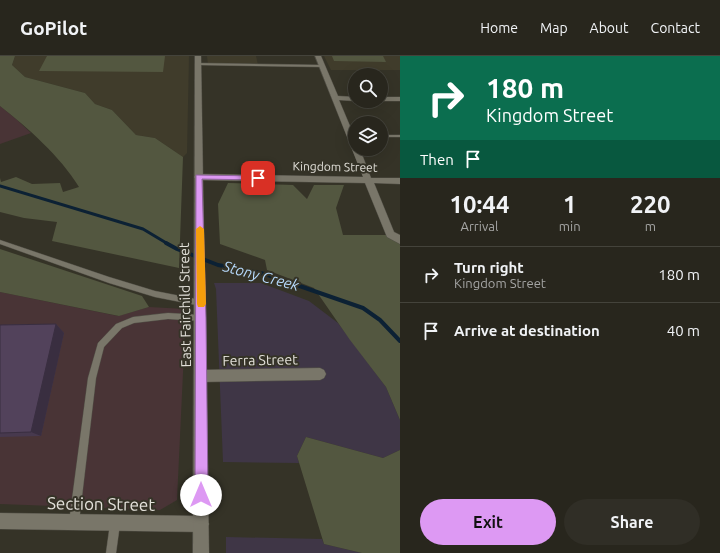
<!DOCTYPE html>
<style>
body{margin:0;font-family:Ubuntu,sans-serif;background:#302e26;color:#f1f3f6;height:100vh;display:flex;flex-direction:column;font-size:15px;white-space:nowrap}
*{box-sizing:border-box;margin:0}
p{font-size:13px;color:#a5a5a4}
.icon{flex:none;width:22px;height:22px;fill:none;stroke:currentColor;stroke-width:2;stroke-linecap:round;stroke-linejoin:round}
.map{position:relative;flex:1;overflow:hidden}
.side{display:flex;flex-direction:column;background:#28261d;width:320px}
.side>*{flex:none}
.hud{background:#0b6e4f;color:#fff;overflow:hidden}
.buttons{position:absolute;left:348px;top:12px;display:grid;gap:8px}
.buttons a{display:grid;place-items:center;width:40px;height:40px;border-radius:50%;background:#28261d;box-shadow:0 4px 16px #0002,0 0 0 1px #44433b;font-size:20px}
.pin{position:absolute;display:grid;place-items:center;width:34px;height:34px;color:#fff;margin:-17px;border-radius:8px;box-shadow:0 2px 6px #0006}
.me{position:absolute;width:44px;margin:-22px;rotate:0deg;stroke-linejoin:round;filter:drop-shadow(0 0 3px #0008)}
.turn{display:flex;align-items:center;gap:14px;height:84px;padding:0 20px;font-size:18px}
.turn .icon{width:52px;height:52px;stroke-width:2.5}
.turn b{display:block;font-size:28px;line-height:34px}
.then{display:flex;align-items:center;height:38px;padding:0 20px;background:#0003;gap:8px;font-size:15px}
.eta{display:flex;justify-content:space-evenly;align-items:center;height:68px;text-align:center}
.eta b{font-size:24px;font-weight:700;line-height:28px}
.button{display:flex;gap:8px;margin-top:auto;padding:8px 20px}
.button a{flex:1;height:46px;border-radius:24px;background:#dd99f3;color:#111;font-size:16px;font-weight:700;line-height:46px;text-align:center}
.button a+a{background:#302e26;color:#f1f3f6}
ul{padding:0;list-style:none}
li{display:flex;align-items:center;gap:12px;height:56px;padding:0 20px;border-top:1px solid #44433b}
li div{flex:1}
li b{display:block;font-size:15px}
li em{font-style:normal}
header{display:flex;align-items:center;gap:24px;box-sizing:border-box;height:56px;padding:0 20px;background:#28261d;border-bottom:1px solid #44433b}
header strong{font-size:19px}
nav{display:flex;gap:22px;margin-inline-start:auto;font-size:14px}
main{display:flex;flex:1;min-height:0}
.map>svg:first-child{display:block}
.commercial{fill:#3f3646}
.industrial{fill:#493436}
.built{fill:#403c2b}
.green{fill:#535740}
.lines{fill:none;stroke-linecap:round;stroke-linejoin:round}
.stream-far1{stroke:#0c2134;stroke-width:3}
.stream{stroke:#0c2134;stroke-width:4}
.service-casing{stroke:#504e45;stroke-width:1}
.minor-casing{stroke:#504e45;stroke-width:1}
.tertiary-casing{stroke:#504e45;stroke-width:1}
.service{fill:#797669;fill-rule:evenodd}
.minor{fill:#797669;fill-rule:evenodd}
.tertiary{fill:#797669;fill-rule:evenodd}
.wall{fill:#47394e}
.shaded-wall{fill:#392e40}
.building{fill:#52425b;stroke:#392e40}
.route{fill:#dd99f3;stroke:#90639e}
.slow{fill:#f59e0b}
.labels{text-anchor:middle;stroke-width:4;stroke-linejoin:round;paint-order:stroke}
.far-street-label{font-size:12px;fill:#e3e1da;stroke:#353327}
.street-label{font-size:14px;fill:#e3e1da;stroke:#353327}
.water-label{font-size:15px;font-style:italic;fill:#b6d9fb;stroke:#353327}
.near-street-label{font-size:17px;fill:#e3e1da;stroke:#353327}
</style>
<header>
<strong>GoPilot</strong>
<nav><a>Home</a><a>Map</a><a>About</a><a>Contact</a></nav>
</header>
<main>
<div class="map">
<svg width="400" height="497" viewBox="0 0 400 497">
<rect width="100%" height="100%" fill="#353327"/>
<g class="commercial">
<path d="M214,227H261L309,245L338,267L386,331L400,364V394L383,402L306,381L297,400L299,407L223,406L216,233Z"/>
<path d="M226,481L322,483L324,488L362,497H226Z"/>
</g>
<g class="industrial">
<path d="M0,50L16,63L31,77L0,88Z"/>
<path d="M0,236L118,260L149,251L186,253L177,444L160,454L0,448Z"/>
</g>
<g class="built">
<path d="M15,0H189L187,97L183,101L155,82L136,79L112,54L95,48L85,37L25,21L12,9Z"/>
<path d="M207,0H256L258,9H208Z"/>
<path d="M324,0H400V14H331Z"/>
</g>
<g class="green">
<path d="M0,0H15L12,9L25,21L85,37L95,48L112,54L136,79L155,82L183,101L179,212L52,185L57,166L24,162L0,156V122L1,126L16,121L32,128L60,127L63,136L79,131C60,100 28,72 0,50Z"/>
<path d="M47,0H165L163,16L39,15Z"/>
<path d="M332,0H383L386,6L334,5Z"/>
<path d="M228,127L293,129L307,143L314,129H344L336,152L343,179H389L400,184V364L386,331L350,284L314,232L267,214L265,204L220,188L218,148Z"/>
<path d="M0,193L142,240L149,251L119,260L0,236Z"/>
<path d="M306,381L383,402L400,394V497H362L324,488L297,400Z"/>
</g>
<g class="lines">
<path class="stream-far1" d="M0,130L143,173L168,188"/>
<path class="stream" d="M166,187L177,193L218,209L265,218L363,252L380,264L400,285"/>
<defs>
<g id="service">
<path d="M197,7L322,9L324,10L322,11L198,9H197Z"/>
<rect x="381" y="79" width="19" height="2"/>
<path d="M0,184L109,221L155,235L201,244L203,245L204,247L203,249L201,250L155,241L109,227L0,188Z"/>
<path d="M168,257L201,259L204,260L205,262L204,264L201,265L168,263L134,267L122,272L104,291L96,322L79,466L77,469L74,471L71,469L69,466L88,322L98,287L116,268L133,261Z"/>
<path d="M115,463L118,465L120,468L116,497H106L110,468L112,465Z"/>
</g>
<g id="minor">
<path d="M315,0H321L338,40L355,41V45L339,44L355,82V93H360L371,122H400V128L374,127L394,176L400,179V188L387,181L365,127L198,124L194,121L198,118L363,121Z"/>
<rect x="381" y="41" width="19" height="4"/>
<path d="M320,312L324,314L326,318L324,322L320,324L202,326L198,324L196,320L198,316L202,314Z"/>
<path d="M0,457L201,460L206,463L209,468L206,473L201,476L0,473Z"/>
</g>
<path id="tertiary" d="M195,0H201L209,497H193Z"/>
</defs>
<use href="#service" class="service-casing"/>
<use href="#minor" class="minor-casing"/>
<use href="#tertiary" class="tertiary-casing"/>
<use href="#service" class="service"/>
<use href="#minor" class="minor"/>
<use href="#tertiary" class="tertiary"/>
</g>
<path class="wall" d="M56,268L64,277L41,380L0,381V269Z"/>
<path class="shaded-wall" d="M56,268L64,277L41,380L31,376Z"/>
<path class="building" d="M56,268L31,376L0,377V269Z"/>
<path class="route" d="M196,119L258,120L262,122L258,124L202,123L206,262L208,439L206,443L201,445L197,443L195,439Z"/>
<path class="slow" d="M200,170L204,173L206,248L204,251H198L197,248L196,173Z"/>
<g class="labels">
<g class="far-street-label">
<text transform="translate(335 111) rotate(1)" y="4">Kingdom Street</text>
</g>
<g class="street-label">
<text transform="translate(185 249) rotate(-91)" y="5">East Fairchild Street</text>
<text transform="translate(260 304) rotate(-1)" y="5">Ferra Street</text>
</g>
<g class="water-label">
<text transform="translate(261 220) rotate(15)" y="5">Stony Creek</text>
</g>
<g class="near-street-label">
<text transform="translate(101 448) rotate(1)" y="6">Section Street</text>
</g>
</g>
</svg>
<div class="buttons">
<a><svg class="icon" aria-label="search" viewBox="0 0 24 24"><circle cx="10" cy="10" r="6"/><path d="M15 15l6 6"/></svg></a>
<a><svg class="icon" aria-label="layers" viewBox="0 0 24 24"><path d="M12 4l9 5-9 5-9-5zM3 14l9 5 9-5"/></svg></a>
</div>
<div class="pin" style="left:258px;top:122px;background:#d93025"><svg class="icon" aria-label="arrive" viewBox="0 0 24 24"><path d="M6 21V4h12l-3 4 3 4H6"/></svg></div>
<svg class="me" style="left:201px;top:439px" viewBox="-20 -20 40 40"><circle r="19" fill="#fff"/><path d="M0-13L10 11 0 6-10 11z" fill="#dd99f3"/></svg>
</div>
<section class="side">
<div class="hud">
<div class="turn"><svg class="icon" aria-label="right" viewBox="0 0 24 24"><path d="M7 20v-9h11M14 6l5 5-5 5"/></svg><div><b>180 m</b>Kingdom Street</div></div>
<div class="then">Then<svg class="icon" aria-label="arrive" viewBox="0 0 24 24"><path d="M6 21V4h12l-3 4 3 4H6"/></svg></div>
</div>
<div class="eta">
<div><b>10:44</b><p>Arrival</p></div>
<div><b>1</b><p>min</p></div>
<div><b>220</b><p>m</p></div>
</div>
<ul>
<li><svg class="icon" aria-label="right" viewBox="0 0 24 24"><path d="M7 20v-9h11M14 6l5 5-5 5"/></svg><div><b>Turn right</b><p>Kingdom Street</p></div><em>180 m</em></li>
<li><svg class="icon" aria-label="arrive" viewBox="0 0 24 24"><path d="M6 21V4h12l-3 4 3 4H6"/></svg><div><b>Arrive at destination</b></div><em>40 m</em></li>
</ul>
<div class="button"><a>Exit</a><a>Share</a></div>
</section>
</main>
